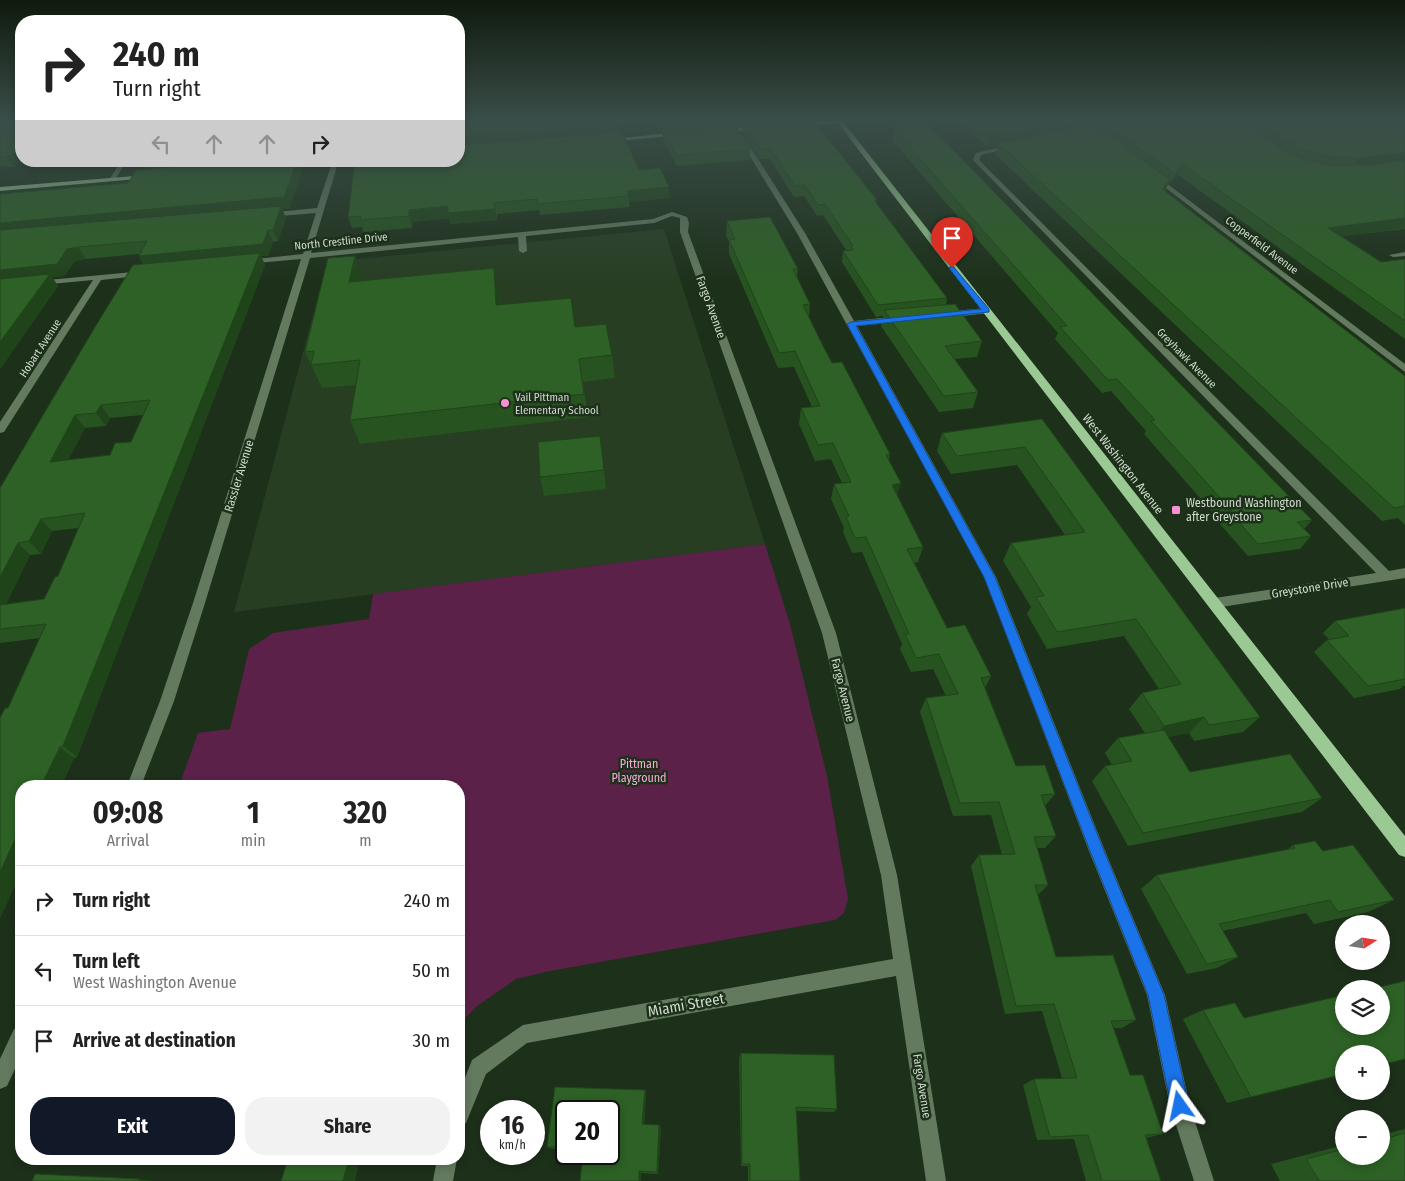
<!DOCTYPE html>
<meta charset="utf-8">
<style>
body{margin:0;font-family:"Fira Sans Condensed",sans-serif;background:#f2f2f2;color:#222;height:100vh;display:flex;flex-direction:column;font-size:19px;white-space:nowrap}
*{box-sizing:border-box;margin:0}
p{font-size:16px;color:#767676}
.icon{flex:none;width:28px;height:28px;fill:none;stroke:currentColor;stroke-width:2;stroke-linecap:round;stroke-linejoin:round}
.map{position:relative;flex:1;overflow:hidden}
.drawer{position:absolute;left:15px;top:780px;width:450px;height:385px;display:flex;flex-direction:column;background:#fff;border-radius:20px;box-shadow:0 2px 8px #0003}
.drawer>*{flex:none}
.banner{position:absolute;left:15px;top:15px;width:450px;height:152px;border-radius:20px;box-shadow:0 2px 8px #0003;background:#fff;color:#222;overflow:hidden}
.needle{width:32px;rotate:78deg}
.tools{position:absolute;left:1335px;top:915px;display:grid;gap:10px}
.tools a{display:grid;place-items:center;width:55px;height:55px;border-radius:50%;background:#fff;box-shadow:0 2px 8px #0003;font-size:25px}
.speed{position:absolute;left:480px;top:1100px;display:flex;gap:10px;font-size:25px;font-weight:700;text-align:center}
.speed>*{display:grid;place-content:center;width:65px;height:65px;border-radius:50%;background:#fff;box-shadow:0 2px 8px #0003;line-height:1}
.speed small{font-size:12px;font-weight:400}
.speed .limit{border:2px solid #111;border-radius:8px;background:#fff;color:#111}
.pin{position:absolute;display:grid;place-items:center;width:42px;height:42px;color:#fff;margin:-51px -21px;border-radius:50% 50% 50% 0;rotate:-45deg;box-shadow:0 0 5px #0007}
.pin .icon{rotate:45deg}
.me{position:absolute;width:55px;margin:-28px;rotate:348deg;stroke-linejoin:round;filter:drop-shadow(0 0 4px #0008)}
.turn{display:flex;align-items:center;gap:18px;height:105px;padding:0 15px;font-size:22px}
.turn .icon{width:65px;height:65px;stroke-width:2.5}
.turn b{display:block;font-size:35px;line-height:42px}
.lanes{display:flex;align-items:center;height:48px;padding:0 15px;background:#0003;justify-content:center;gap:25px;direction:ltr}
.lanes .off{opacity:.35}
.eta{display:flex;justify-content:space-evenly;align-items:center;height:85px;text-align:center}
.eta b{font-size:30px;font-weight:700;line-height:35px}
.action{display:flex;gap:10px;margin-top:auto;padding:10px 15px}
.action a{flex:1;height:58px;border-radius:20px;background:#111827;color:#fff;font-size:20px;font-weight:700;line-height:58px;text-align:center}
.action a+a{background:#f2f2f2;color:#222}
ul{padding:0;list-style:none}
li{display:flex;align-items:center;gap:15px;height:70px;padding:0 15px;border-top:1px solid #e0e0e0}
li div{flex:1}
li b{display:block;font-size:19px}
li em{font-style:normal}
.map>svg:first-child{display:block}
.built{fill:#273e23}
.green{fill:#5c2149}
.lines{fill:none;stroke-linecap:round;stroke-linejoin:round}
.minor{fill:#637a5f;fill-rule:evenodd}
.major{fill:#9bc993;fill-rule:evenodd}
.wall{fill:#275320;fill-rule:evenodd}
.shaded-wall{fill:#20441a}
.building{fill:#2d6125;stroke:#20441a;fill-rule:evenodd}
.route{fill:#1a73e8;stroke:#114b97}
.poi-dot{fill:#f690d1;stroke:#1d301a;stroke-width:2}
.labels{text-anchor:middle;stroke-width:5;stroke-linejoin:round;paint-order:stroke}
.far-street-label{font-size:11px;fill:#cfdbcd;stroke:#1d301a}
.far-poi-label{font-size:11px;fill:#cfdbcd;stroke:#1d301a;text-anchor:start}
.street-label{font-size:12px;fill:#cfdbcd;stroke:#1d301a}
.poi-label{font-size:12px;fill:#cfdbcd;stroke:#1d301a;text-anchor:start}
.park-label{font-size:12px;fill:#f7a9d9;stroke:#1d301a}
.near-street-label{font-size:15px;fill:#cfdbcd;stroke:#1d301a}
</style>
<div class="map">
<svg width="1405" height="1181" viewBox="0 0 1405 1181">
<rect width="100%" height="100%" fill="#1d301a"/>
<path class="built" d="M664,229L765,544L234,612L327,262Z"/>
<path class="green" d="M765,544L790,624L827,776L848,899L844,913L835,920L550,971L516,979L477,1006L459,1025V786H179L198,733L230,729L249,649L273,633L369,619L373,594Z"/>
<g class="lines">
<g class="minor">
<path d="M741,135L744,137L805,233L854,321L899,316L903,319L899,322L857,326L996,577L1105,851L1165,995L1190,1106L1214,1181H1194L1170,1106L1147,995L1089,851L984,577L797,233L738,137Z"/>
<path d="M1013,144L1015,147L981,155L979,160L1389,571L1405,568V578L1215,608L1211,606L1209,603L1211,600L1215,598L1376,573L973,160L976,153Z"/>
<path d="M121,161H127L114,181H110L109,180Z"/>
<path d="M334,161L338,163L311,253L653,219L672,212L687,217L689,223L688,232L836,633L897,875L946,1181H926L896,976L527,1043L486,1074L466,1123L459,1126V1093L472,1060L523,1025L893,959L881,875L822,633L680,232V218L672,216L654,223L526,236L527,251L523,253L519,251L518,237L310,258L205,603L174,701L141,786H127L160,701L193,603L301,259L246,264L242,262L246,260L303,254L316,213L267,217L263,215L267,213L317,208L332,163Z"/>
<path d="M1153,176H1157L1405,364V372L1153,178Z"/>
<path d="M1405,252V256L1393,257L1389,255Z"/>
<path d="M144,271L148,273L147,275L101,280L4,432L0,433V422L93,280L40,285H37V281Z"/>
<path d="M986,308L990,311L989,313L944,318L940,315L944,312Z"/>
<path d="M21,1027V1056L7,1086L0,1089V1059L14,1029Z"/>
<path d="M437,1159H457L453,1181H433Z"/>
</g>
<g class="major">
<path d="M835,119H871L844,123L1405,836V857L1399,855L838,123L800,127L797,125Z"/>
<path d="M721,126L736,128L760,126L763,128L736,132L719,129Z"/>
<path d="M678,132L680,135L608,142L605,140Z"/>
<path d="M323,161H355L287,168L284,166L287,164Z"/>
<path d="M147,175L150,177L149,178L0,191V187Z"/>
</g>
</g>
<g class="wall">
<path d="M0,119L21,161H25L14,167L0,166Z"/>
<path d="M459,119H812L877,200L876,202L947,298L946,305L982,341L977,357L955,359L978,392L973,408L939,412L881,326L883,316L876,317L842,262L843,251L846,250L823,215L817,216L804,196L794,197L770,159H760L743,133V124L734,125L750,149V160L677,166L663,139V131L659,132L655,122L619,125V132L639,170L669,187V198L629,202L630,207L540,215L539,210L497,214V220L451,224L449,218L413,222L412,228L363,232L362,227L352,228L348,217Z"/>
<path d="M961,119H1405V229L1342,236L1381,262L1405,259V339L1177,174L1170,184L1168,183L1165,191L1405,376V525L1398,518L1382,521L995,154L998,145L988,147L961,122ZM1090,122L1088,127L1082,125ZM1068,123L1076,126L1066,130Z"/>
<path d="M894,129L1312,520L1304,529L1311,536L1300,549L1248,556L1220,524L1221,522L1144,434L1146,431L1111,391L1102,393L1055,339L1058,333L892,140Z"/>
<path d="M303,167L289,209H282L286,218L278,241L273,242L268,256H261L265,265L77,757L74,758L0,918V718L8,708L40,638L0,643V488L143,264L139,256V254L86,259L75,261L64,276L52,277L58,286L0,369V194ZM143,415L131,442L110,455L68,460L85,428L106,426L110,418ZM79,528L58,576L44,599L6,604L30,555L41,554L52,531Z"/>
<path d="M727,221L798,269L797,278L810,304L809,318L832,363L890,454L889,461L897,495L923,547L918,562L914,563L947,628L991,676L985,688L1016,766L1055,794L1045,806L1056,836L1045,848H1037L1048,885L1038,895L1056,957L1136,1020L1122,1028H1113L1130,1075L1163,1134L1146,1138L1161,1181H1086L1074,1139L1037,1140L1023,1085L1034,1079L1062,1078L1042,1011L1005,1014L971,866L979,855H1002L991,815L953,816L920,712L926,698L946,696L933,669L911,672L900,649L902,644L862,552L852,553L843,532L844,528L831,499L834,484L842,483L831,459L815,461L799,424L801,408L812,407L794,367L778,368L729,254V242L726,235Z"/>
<path d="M355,256L363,279L362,280L499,290L500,305L575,327L612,355L615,378L583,382L588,417L360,444L350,420L356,385L322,388L305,352Z"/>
<path d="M1042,419L1260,717L1243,732L1194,741L1189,733L1168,737L1190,772L1322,798L1302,812L1128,846L1092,781L1105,766L1112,765L1105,753L1118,738L1145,733L1129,709L1142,693L1159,689L1124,636L1047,649L1027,614L1031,607L1003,561L1011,543L1065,535L1017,465L951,474L937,451L942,433Z"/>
<path d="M600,436L606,489L544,496L540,477Z"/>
<path d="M1405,608V686H1403L1400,689L1354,698L1314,652L1327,640L1329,639L1323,633L1335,621Z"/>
<path d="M1293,845L1323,851L1394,900L1368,912L1314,924L1306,913L1223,931L1238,957L1217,968L1187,974L1141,889L1157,875L1288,849Z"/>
<path d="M1203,1010L1244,1018L1344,1074L1227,1103L1183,1019Z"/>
<path d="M741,1053L837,1109L834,1112L796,1111L800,1181H748V1166H741L739,1058Z"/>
<path d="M555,1087L645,1090L646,1095L644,1125H659L661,1128L658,1174L641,1173V1181H580L583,1154H609V1111H566V1150L552,1149L547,1147Z"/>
<path d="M1405,1129V1181H1280L1271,1164L1344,1145V1156H1381V1135Z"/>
</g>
<g class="shaded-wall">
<path d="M615,119H654L655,122L619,125V135L459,148V137Z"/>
<path d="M724,119H728V125L703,133V122Z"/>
<path d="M1080,119H1095L1077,127Z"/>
<path d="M679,120V130L663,129V131L659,132V121Z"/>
<path d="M1069,121L1066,131L998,143V145L988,147L990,137Z"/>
<path d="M21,149V161H25L14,167L6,157Z"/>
<path d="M1405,153V163L1353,169L1359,158Z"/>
<path d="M157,161H301L303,167L289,209H282L286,218L278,241L273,230L0,236V223L284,197L147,173L141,163Z"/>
<path d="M1182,164L1177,174L1170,184L1175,174Z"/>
<path d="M1170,180L1165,191L1162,189Z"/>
<path d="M669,187V198L629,202V196L627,191Z"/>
<path d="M494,203L497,220L451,224L449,218L413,222L412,228L409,216V210Z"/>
<path d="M1405,218V227L1404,228L1321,239L1328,228Z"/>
<path d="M268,230L273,242L268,256H261L265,265L77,757L63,746L258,257L145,268L139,256Z"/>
<path d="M78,247L86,259L75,261L64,276L52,277L58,286L0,369V270L67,249Z"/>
<path d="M355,256L363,279L357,304L349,282Z"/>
<path d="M494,268L499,290L501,328L496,305Z"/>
<path d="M101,405L110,418L106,426L96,413Z"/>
<path d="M75,415L85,428L60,475L50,462Z"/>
<path d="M901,483L896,499L892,485Z"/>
<path d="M41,519L52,531L41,554L29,541Z"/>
<path d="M18,543L30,555L0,616V577Z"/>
<path d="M1204,717L1189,733L1150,741L1164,726Z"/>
<path d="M60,747L74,758L61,786H41Z"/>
<path d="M21,827V872L0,918V872Z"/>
<path d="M645,1090L646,1095L644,1128L642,1124Z"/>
<path d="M659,1125L661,1128L658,1174L657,1172Z"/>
<path d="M349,1159H360L355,1181H343Z"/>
<path d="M639,1171L641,1173V1181H639Z"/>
<path d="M139,1179L154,1181H139Z"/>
</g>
<g class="building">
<path d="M0,119H21V149L6,157L0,156Z"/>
<path d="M459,119H616L619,125L459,137Z"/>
<path d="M658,119H724L703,122L679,120L659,121Z"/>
<path d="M781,119H812L877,200H874L947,298L878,305L843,251L853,250L851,247L853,246L825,204L818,205L805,185L795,186L770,148L761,149L743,123Z"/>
<path d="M898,119H922L968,165L1312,520L1297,522L1311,536L1258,544L1229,511H1232L1151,421L1155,420L1117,379L1108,380L1060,327L1067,326L894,129Z"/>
<path d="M971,119H1066L1069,121L990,137Z"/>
<path d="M1094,119H1405V153L1359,158L1321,156L1295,146L1256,121L1250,122V126L1282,149L1303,159L1330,165H1372L1405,160V218L1328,228L1381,262L1405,259V321L1182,164L1175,174L1118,132L1090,121Z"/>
<path d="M734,124L750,149L677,155L663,129H701Z"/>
<path d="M1081,124L1112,137L1170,180L1162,189L1405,376V506L1394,508L998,143L1068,129Z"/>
<path d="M622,132L639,170L660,168L669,187L627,191L629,196L538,204L537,199L494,203L495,209L448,213V206L409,210V216L360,220L361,216L348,217L355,161H459V145Z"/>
<path d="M142,161H157L141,163Z"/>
<path d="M240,161H297L284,197L0,223V194L128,183L136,170Z"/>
<path d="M281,206L273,230H268L263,244L139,256L147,241L78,247L67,249L57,264L0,270V230Z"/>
<path d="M770,217L798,269H793L810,304L803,305L822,344L832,363L842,362L890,454L886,455L901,483L892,485L923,547L907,549L947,628L965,625L991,676L981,678L1016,766L1045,765L1055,794L1041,795L1056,836L1034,837L1048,885H1035L1056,957L1113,955L1136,1020L1111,1021L1130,1075H1143L1163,1134L1145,1135L1161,1181H1102L1088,1135L1050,1137L1034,1079L1077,1078L1054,1004L1016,1006L979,855L1015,854L999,802L960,803L926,698L958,694L939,654L916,658L905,634H909L866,537L855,538L846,517L849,516L834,484L851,482L833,443L818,445L801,408L820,406L795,351L779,353L729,240L735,239L727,221Z"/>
<path d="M260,253L63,746L60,747L41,786H21V827L0,872V718L5,708H8L46,624L0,629V605L44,599L55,577L58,576L85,513L41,519L29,541L18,543L0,577V488L95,327L133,265ZM150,400L131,442L115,443L110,455L50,462L75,415L96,413L101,405Z"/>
<path d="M355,256L349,282L494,268L496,305L571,298L575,327L606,324L612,355L579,359L584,394L350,420L360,360L311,365L314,351L305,352L328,258Z"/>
<path d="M50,274L0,342V279Z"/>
<path d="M955,304L982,341L945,346L978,392L944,396L884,310Z"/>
<path d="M1042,419L1260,717L1209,725L1204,717L1164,726L1142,693L1181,684L1136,619L1057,632L1036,597L1044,596L1011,543L1085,532L1025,447L957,456L942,433Z"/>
<path d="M600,436L604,470L540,477L538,442Z"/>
<path d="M1405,608V679L1368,686L1327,640L1349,636L1335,621Z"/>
<path d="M1164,730L1190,772L1290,754L1322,798L1143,833L1105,766L1132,761L1118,738Z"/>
<path d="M1315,841L1323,851L1353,845L1394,900L1338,912L1330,900L1219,924L1238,957L1207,964L1157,875L1295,848L1293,845Z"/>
<path d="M1405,981V1059L1381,1065V1054H1344V1074L1251,1097L1203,1010L1235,1003L1244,1018L1344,995V1026H1381V989H1371Z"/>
<path d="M741,1053L834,1055L837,1109L796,1107L800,1181H750V1164H742Z"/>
<path d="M555,1087L645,1090L642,1124L659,1125L657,1172L639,1171V1181H580L583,1154H609V1111H566V1147H547Z"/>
<path d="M1405,1133V1181H1319L1306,1159L1344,1149V1156H1381V1140Z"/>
<path d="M288,1159H349L343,1181H281Z"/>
<path d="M35,1174L139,1179V1181H32Z"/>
</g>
<linearGradient id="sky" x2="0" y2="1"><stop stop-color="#101a0e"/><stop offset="0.42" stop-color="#3a4e49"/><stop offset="1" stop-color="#3a4e49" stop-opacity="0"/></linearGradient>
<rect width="1405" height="285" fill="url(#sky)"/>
<path class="route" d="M952,265L989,309V312L856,326L995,577L1104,851L1164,995L1189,1106L1187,1113L1180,1115L1174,1113L1171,1106L1148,995L1090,851L984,577L847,324L851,322L981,309L949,268Z"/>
<g class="poi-dot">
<circle cx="505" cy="403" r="5"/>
<rect x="1171" y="505" width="10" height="10" rx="2.5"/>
</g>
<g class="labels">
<g class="far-street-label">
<text transform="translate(341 241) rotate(-6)" y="4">North Crestline Drive</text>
<text transform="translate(1262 245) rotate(37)" y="4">Copperfield Avenue</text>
<text transform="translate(40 348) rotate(-57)" y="4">Hobart Avenue</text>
<text transform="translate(1187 358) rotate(45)" y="4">Greyhawk Avenue</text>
</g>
<g class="far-poi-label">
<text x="515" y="401">Vail Pittman<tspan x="515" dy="13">Elementary School</tspan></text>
</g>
<g class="street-label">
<text transform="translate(711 307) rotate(70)" y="4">Fargo Avenue</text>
<text transform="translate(1123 464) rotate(52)" y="4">West Washington Avenue</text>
<text transform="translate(239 476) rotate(-73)" y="4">Rassler Avenue</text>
<text transform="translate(1310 588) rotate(-9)" y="4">Greystone Drive</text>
<text transform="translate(843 690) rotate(76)" y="4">Fargo Avenue</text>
<text transform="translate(922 1086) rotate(81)" y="4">Fargo Avenue</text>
</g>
<g class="poi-label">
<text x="1186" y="507">Westbound Washington<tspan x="1186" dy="14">after Greystone</tspan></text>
</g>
<g class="park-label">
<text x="639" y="768">Pittman<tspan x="639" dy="14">Playground</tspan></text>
</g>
<g class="near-street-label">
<text transform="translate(686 1005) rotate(-10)" y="5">Miami Street</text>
</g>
</g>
</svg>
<div class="tools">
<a><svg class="needle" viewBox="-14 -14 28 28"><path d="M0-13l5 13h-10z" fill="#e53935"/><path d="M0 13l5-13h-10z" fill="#767676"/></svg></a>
<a><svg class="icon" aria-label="layers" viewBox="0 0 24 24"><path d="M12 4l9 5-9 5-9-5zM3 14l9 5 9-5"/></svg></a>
<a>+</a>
<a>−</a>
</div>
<div class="speed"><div>16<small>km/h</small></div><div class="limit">20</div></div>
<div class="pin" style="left:952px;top:268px;background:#d93025"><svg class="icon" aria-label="arrive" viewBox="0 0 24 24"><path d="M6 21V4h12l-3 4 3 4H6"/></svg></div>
<svg class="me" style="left:1180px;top:1106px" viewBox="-20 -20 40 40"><path d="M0-17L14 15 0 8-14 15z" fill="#1a73e8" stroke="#fff" stroke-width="4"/></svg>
<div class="banner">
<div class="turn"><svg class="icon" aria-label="right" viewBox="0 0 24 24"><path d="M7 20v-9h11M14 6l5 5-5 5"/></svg><div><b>240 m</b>Turn right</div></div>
<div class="lanes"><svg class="icon off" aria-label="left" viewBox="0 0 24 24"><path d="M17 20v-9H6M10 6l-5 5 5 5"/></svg><svg class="icon off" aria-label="ahead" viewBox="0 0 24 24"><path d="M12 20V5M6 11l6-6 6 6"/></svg><svg class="icon off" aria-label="ahead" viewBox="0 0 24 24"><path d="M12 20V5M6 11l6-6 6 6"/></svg><svg class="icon" aria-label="right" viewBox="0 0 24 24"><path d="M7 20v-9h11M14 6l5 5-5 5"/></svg></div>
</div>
<section class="drawer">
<div class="eta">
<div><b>09:08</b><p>Arrival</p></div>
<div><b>1</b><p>min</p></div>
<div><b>320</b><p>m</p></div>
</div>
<ul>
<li><svg class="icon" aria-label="right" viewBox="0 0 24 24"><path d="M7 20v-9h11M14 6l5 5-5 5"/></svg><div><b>Turn right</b></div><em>240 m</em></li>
<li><svg class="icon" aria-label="left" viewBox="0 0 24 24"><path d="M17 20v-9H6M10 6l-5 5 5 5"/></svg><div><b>Turn left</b><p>West Washington Avenue</p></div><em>50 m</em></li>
<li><svg class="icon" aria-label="arrive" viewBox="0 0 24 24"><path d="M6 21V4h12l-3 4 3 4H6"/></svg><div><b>Arrive at destination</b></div><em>30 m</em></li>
</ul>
<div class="action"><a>Exit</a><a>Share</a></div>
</section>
</div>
